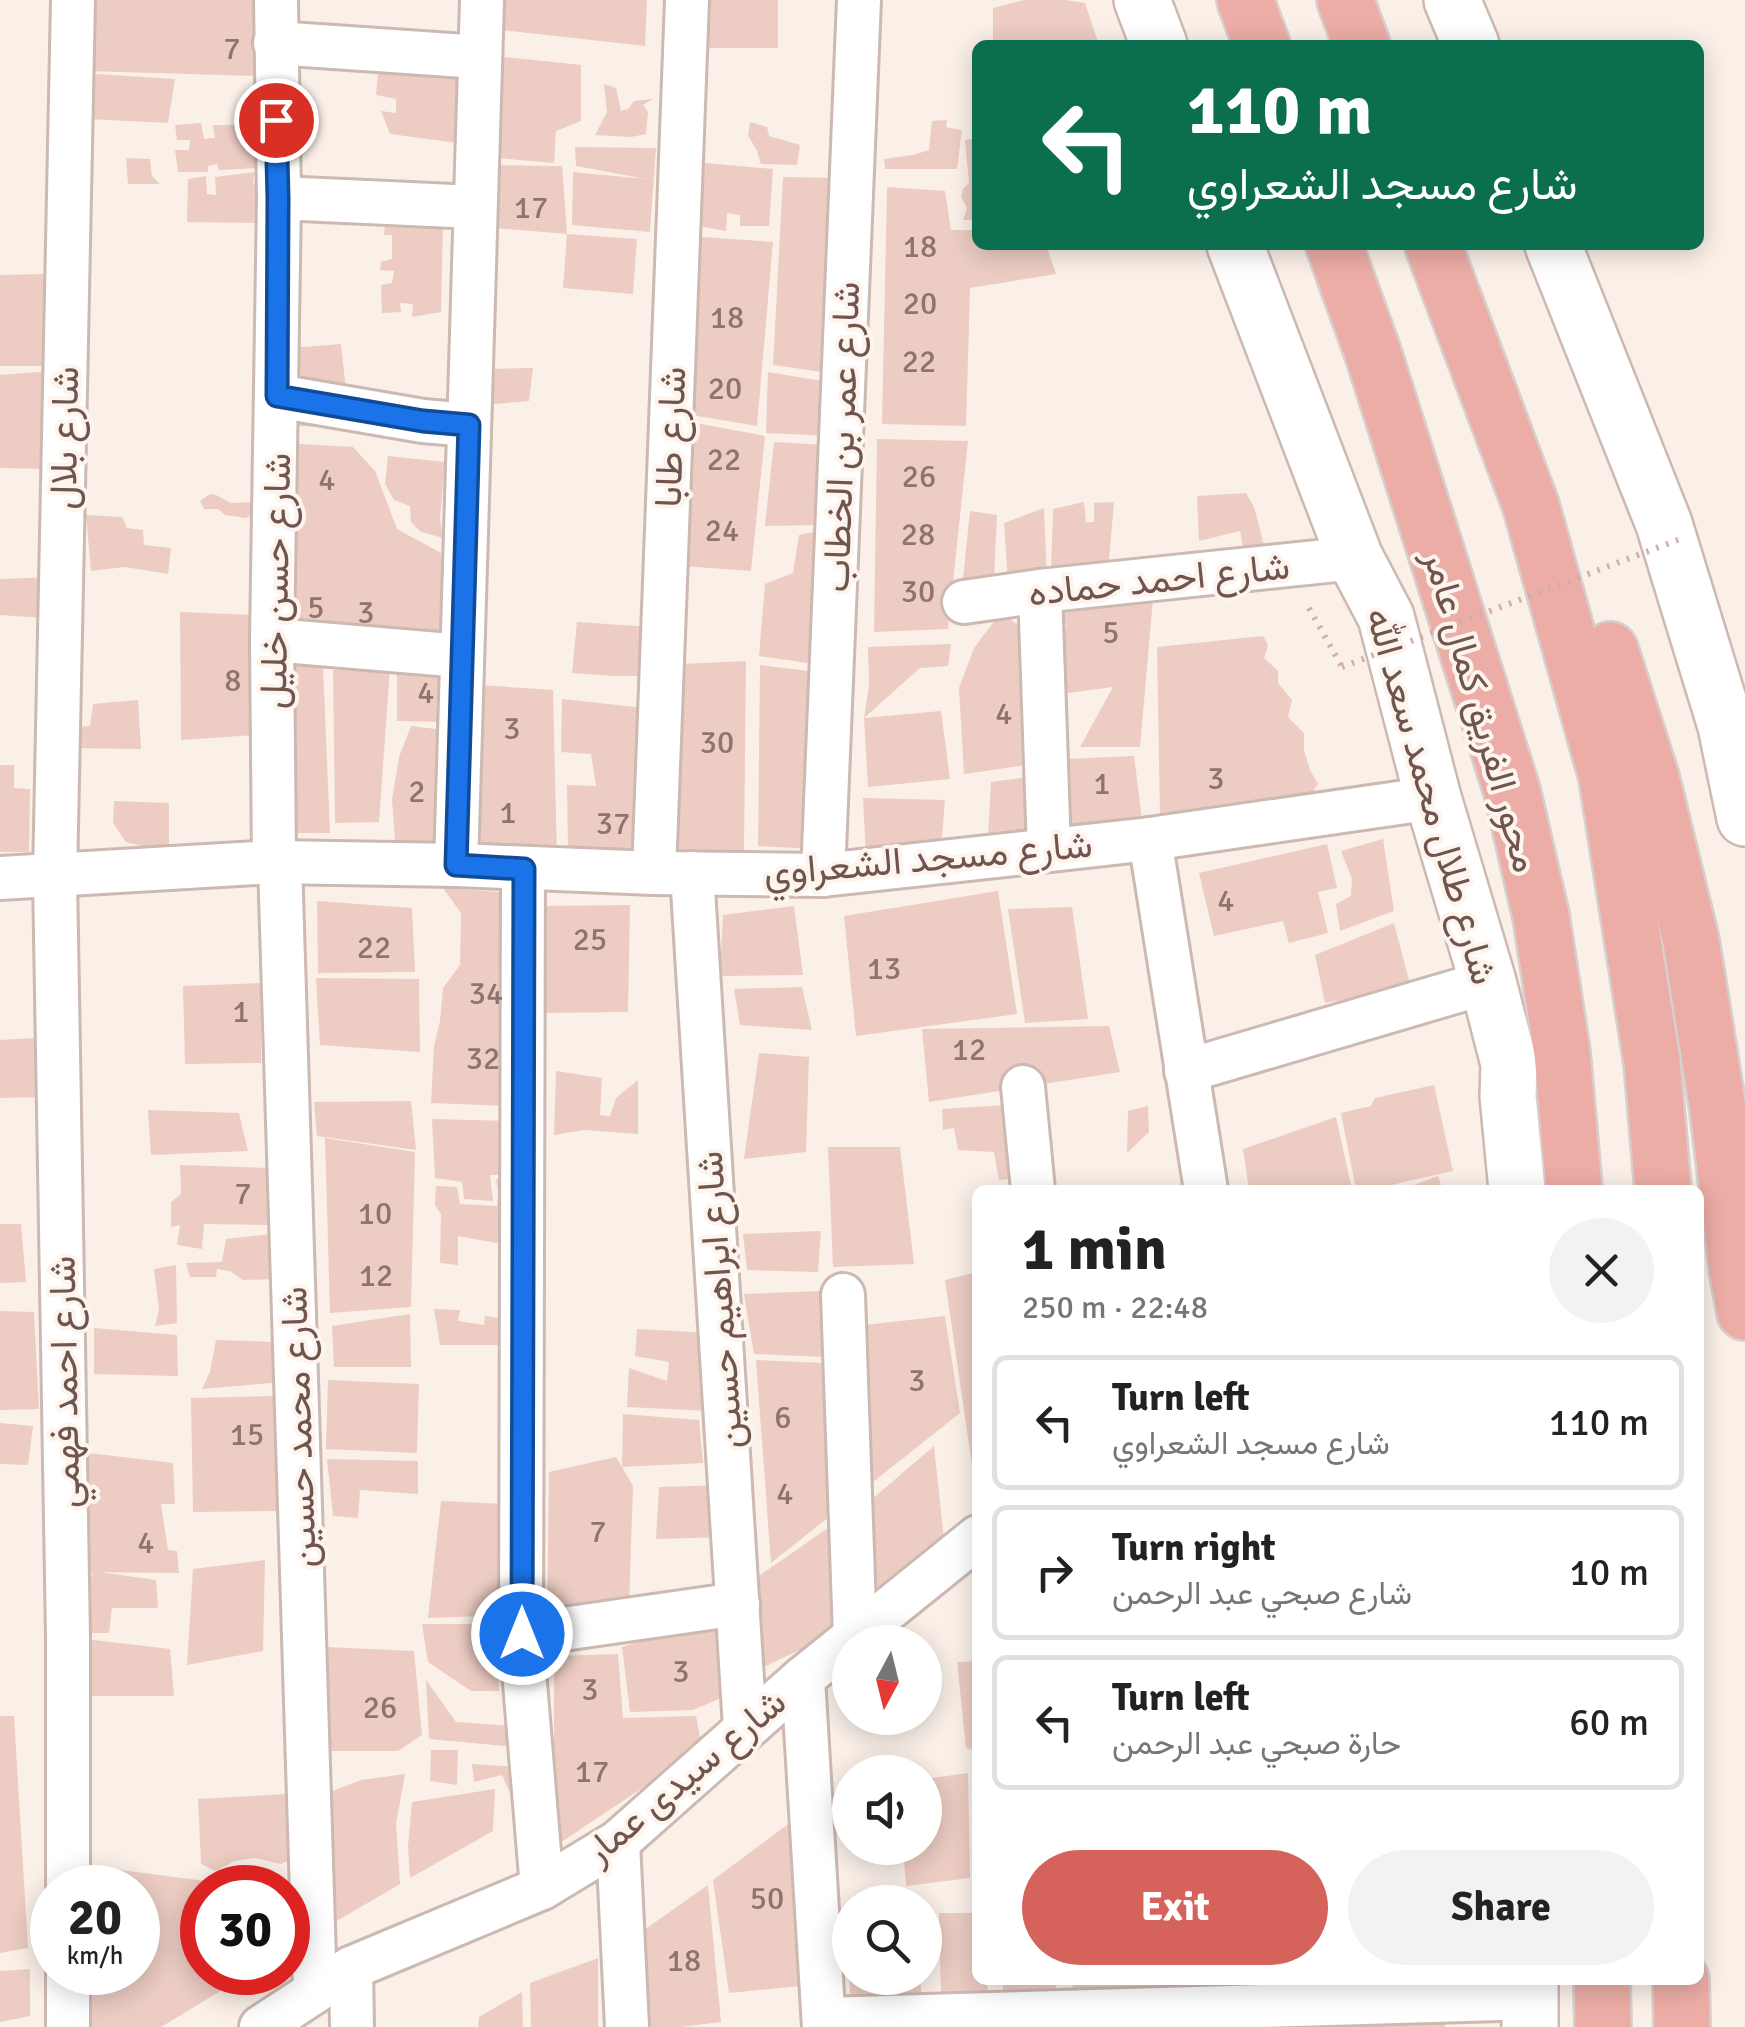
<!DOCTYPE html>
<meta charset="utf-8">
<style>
body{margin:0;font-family:Signika,Vazirmatn,sans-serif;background:#f2f2f2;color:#222;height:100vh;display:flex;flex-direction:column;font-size:38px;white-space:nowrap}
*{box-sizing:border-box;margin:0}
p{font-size:32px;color:#767676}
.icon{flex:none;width:55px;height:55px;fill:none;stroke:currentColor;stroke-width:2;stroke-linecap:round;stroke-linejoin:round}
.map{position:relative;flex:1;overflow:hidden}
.panel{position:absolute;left:972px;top:1185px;width:732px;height:800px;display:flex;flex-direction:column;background:#fff;border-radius:15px;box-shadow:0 5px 25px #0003}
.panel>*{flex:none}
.guide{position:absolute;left:972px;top:40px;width:732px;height:210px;border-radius:15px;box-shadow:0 5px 25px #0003;background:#0b6e4f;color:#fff;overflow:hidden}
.needle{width:65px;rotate:187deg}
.buttons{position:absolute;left:832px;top:1625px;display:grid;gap:20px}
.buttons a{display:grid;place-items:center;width:110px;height:110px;border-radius:50%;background:#fff;box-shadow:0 5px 25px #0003;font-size:50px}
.speed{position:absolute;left:30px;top:1865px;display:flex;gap:20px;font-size:50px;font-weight:700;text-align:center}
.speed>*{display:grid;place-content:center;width:130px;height:130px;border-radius:50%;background:#fff;box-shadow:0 5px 25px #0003;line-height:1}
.speed small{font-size:25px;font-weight:400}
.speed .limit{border:15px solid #d22;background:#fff;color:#111}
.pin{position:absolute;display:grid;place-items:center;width:85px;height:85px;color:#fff;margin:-42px;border:5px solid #fff;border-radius:50%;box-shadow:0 2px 10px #0007}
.me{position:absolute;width:110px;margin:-55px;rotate:0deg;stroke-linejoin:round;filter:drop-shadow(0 0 8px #0008)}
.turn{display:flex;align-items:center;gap:35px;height:210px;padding:0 50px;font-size:45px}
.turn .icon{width:130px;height:130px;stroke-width:2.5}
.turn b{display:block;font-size:70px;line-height:85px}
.round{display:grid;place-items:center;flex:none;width:105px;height:105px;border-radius:52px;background:#f2f2f2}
.head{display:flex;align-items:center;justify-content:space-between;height:170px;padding:0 50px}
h1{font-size:60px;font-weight:700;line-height:75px}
.button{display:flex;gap:20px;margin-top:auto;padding:20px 50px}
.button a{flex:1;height:115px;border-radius:60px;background:#d5635c;color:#fff;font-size:40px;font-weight:700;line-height:115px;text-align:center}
.button a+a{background:#f2f2f2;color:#222}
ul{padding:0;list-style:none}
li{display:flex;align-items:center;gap:30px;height:135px;margin:0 20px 15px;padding:0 30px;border:5px solid #e0e0e0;border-radius:15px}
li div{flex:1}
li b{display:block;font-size:38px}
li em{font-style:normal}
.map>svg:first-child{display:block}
.building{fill:#ecccc3}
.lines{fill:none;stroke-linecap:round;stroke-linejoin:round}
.minor-casing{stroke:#ccb9b2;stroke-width:48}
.secondary-casing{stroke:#ceb8b0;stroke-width:60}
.motorway-casing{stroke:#d7cfce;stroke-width:60}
.path{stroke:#d1afa6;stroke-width:6;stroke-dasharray:2.5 8;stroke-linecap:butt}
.minor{stroke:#fff;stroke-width:42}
.secondary{stroke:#fff;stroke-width:55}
.motorway{stroke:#ecada6;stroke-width:55}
.path-bridge{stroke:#d1afa6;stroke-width:6;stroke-dasharray:2.5 8;stroke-linecap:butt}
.route-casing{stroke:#114b97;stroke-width:25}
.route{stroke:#1a73e8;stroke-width:18}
.labels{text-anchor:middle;stroke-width:8;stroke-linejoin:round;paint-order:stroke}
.number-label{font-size:32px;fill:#8f736c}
.street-label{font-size:38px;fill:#70554f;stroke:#fdf4ed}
</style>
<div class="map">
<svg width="1745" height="2027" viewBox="0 0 1745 2027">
<rect width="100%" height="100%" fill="#faf0e8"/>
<g class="building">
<path d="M87,0H263L260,76L86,71Z"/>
<path d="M506,0H647L645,46L502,30Z"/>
<path d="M701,0H778V48H700Z"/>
<path d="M1024,0H1065L1085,3L1099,45H993V8Z"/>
<path d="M495,56L581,65V121L556,131L554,163L498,158Z"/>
<path d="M379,58L463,66L458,143L390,134L381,111L396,113V99L376,95Z"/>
<path d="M81,73L175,79L168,123L88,119Z"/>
<path d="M604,84L616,88L621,111L628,109L634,101L653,99L643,105L648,112L646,134L631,137L595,135L607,112Z"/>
<path d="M947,120L946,127L962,130L957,169H885L884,159L913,155L929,150L932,121Z"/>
<path d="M750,122L767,127L769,136L800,145L797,165L761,164L757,151L748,135Z"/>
<path d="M201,123L204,139L215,138L213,125H254L262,168L219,170L217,164L208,166V172H178L175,150H189L190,140H177L175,125Z"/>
<path d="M978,138V220H963L967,208L961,197L963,189L969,183L965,140Z"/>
<path d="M575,147L656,148L650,232L572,225L573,172L646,179L576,166Z"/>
<path d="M126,158L150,159L152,176L160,184H128Z"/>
<path d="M695,162L773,169L769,226H740V215L727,213L726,231L693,225Z"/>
<path d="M484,165L562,166L567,234L483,227Z"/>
<path d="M255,172L253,184L267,174L262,223L187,222L188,179L206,176L207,194L216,195L215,177Z"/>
<path d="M783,177L841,178L830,373L773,365Z"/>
<path d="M887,187L945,191L951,230H978V245H1046L1056,274L970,288L966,426L882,424Z"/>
<path d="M385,225L443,226L441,312L412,317L413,304L400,303L401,312L382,313L381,285L392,283L394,271L380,270L381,262L392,259V235H384Z"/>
<path d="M567,234L637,239L633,294L563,288Z"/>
<path d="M688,236L773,242L757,426L691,415Z"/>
<path d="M51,274L59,366H0V275Z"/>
<path d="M341,344L350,427L294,426L291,348Z"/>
<path d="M533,368L529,401L484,405L486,369Z"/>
<path d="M53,371L51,469L0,468V375Z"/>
<path d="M768,372L834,383L831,436L766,433Z"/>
<path d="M691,422L765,436L751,571L682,566Z"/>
<path d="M877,439L968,441L948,629L874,632Z"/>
<path d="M774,442L825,445L819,525L765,526Z"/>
<path d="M299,444L353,447L375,471L397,529L441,553L448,643L289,631Z"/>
<path d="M388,456L445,462L440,518L443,538L421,532L411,522L410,506L394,500L385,484Z"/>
<path d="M1246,493L1254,507L1265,549L1244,552L1240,531L1199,541L1197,496Z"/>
<path d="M210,494L216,495L231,503L254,502L252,515L246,518L225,515L218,509H204L200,501Z"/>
<path d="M1084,502L1086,522H1094V503L1114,502L1109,560L1051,573L1053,509Z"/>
<path d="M1044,508L1047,580L1008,584L1004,523Z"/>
<path d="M970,511L997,515L994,579L963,578Z"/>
<path d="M86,515L122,517L127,528L143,530L144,545L171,548L168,574L125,567L91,571Z"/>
<path d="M833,528L822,665L759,656L765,584L793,573L799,535Z"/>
<path d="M57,577L59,619L0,615V579Z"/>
<path d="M1040,591L1107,606L1153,599L1140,747H1080L1113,687L1053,695L1066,625Z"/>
<path d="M180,612L257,615L255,735L181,740Z"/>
<path d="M1001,612L1024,630L1026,765L964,774L959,688L974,648Z"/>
<path d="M577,622L651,627L649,676H613L572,673Z"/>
<path d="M1263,636L1268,645L1264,658L1278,671V683L1292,700L1288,717L1304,733V750L1310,770L1318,784L1307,801L1160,817L1157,647Z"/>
<path d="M951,644L948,666L920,668L864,718L941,711L950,779L868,787L864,718L869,686L868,647Z"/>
<path d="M288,656L323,665L330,833H295Z"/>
<path d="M746,661L744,851L674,849L681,664Z"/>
<path d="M760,665L825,673L814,849L758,846Z"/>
<path d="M397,666L440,667L446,722L397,721Z"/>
<path d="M390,667L379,822L335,823L333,670Z"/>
<path d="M481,685L553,690L557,857L476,851Z"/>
<path d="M562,699L645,708L642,852L568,850L567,785L596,786L591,754L561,752Z"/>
<path d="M138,700L141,749L68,748L66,728L90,726L93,704Z"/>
<path d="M411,726L444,730L439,840L420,842L395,840L392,800L399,757Z"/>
<path d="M1134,756L1142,819L1062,830L1066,759Z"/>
<path d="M0,765H14V788L30,789L29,852H0Z"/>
<path d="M1030,777L1033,831L988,836L991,782Z"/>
<path d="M863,798L945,800L941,848L866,856Z"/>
<path d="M114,801L169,803V854L126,842L113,823Z"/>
<path d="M1383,839L1394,911L1340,931L1336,904L1351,896L1352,879L1341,851Z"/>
<path d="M1327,844L1337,888L1318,892L1328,933L1289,943L1283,921L1214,936L1199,873Z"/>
<path d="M443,888L513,893L508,1106L431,1103L434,1046L440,1021L443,988L460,965L461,913Z"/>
<path d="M998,891L1017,1014L856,1036L844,916Z"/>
<path d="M317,901L412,908L415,972L318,973Z"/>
<path d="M630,905L628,1012L541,1013L545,906Z"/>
<path d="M794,906L803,975L720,976L723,915Z"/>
<path d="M1072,907L1088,1019L1025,1023L1008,909Z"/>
<path d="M1394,923L1411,988L1325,1003L1315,955Z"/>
<path d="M316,978L419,979L420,1052L320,1045Z"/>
<path d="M262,983L261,1063L185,1064L183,986Z"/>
<path d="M802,987L812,1030L740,1025L734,989Z"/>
<path d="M1109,1026L1120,1072L929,1102L922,1029Z"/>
<path d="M35,1038L38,1097L0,1098V1040Z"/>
<path d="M759,1053L809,1057L806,1152L744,1159Z"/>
<path d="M556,1071L602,1078L600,1115L610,1116L616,1098L638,1080V1134L584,1130L554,1135Z"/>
<path d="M1434,1085L1453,1171L1369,1190H1356L1341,1113L1371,1106L1375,1098Z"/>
<path d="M411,1101L416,1150L317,1136L314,1102Z"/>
<path d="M1006,1105L1021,1178L999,1180L994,1152L958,1150L954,1128L943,1130L942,1109Z"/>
<path d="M1148,1106L1149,1132L1127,1153L1128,1111Z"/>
<path d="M148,1110L239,1113L248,1151L151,1155Z"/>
<path d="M1336,1117L1352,1190H1249L1243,1149Z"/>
<path d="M432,1119L515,1121V1174L490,1175L493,1201L464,1199L462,1182L435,1178Z"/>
<path d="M325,1138L415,1152L411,1307L330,1313Z"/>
<path d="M828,1147H900L914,1264L833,1267Z"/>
<path d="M180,1165L267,1168V1225L204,1224L202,1249L177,1245L180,1225L171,1227V1202L181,1194Z"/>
<path d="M1438,1176L1443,1190H1400Z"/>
<path d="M496,1179L517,1181L513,1246L458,1236V1265L440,1263L441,1214L435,1205L436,1186L457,1187L460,1204L497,1206L498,1192Z"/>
<path d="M0,1224H21L26,1282L0,1283Z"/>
<path d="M821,1231L818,1272L747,1270L743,1234Z"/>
<path d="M272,1234L273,1279L243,1280L230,1271L217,1269L216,1277H190L186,1263L222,1262L226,1239Z"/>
<path d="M176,1265L177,1323L155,1326L159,1310L154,1269Z"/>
<path d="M978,1272V1486H975L945,1280Z"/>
<path d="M822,1291L824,1357L754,1354L744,1294Z"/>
<path d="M434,1309L460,1310L458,1321L484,1325L485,1316L504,1319L507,1345H440Z"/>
<path d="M0,1311L34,1312L39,1409L0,1410Z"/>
<path d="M410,1314L411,1367H334L332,1326Z"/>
<path d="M945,1316L960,1413L771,1563L756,1360L870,1365L856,1326Z"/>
<path d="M94,1328L177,1335L178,1376L94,1374Z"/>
<path d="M637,1329L714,1333L710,1411L627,1407L629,1368L667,1381L669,1362L635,1356Z"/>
<path d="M216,1340L276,1342L272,1383L202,1389L210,1372Z"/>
<path d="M328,1380L419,1384L417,1453L326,1449Z"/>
<path d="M274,1396L277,1511L193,1512L191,1398Z"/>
<path d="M623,1414L699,1420L703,1463L622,1467Z"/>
<path d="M0,1423L33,1426L28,1465L0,1464Z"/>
<path d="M934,1446L945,1549L861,1618L871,1500Z"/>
<path d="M80,1452L173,1463L175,1504H161L168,1550L177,1551L179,1573L83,1572Z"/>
<path d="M616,1457L633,1486L629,1606L547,1617L549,1472Z"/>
<path d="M327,1459L418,1461V1494L360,1490L358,1518L333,1516Z"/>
<path d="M727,1485V1537L656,1539L659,1487Z"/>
<path d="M441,1501L525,1505L506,1615L428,1618Z"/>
<path d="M838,1521L845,1628L760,1669L753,1580Z"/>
<path d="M265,1560L263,1651L187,1665L193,1569Z"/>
<path d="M92,1571L156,1580L158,1608H112L109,1633H84Z"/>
<path d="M730,1612V1694L693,1710L630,1712L622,1647Z"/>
<path d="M422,1624H498L499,1691H471L428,1662Z"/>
<path d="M68,1637L170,1649L174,1696H80Z"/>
<path d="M326,1647L414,1651L422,1735L398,1751H330Z"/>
<path d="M618,1654L623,1718L696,1716L702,1748L554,1847V1656Z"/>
<path d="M978,1661V1752L966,1748L957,1662Z"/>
<path d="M426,1680L456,1722L514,1726L515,1747L429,1739Z"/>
<path d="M0,1716H14L28,1948L0,1953Z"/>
<path d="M431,1750H458L457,1785L430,1781Z"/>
<path d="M472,1764L516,1767L526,1799L510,1793L502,1775L474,1782Z"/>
<path d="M968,1773L970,1878L906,1886L903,1848H925V1779Z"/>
<path d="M405,1774L396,1824L400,1884L323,1929L315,1798L361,1780Z"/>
<path d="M495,1789L493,1831L410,1878L408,1846L412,1802Z"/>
<path d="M286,1794L290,1860L281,1864L254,1858L235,1861L215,1871L201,1864L198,1799Z"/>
<path d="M791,1822L801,1986L729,1993L713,1880Z"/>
<path d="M90,1866L236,1885V1888H202V1972H252L161,2027H89V1972H138V1888H90Z"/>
<path d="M708,1885L721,2022L680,2027H650L637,1935Z"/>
<path d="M939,1913H978V1980H987L988,1996H941Z"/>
<path d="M598,1958V2027H531L530,1983Z"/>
<path d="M30,1969V2016L0,2022V1971Z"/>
<path d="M849,1978H920L922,2002L851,2006Z"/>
<path d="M1003,1980H1056V1995L1003,1999Z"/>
<path d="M1072,1980H1151V1986L1073,1989Z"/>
<path d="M1226,1980H1293V1983L1226,1990Z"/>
<path d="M522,1992L523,2027H478L479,2017Z"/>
<path d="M1445,2017V2027H1344V2024Z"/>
</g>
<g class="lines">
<defs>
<g id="minor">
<path d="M275,43L480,57"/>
<path d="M279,198L475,207"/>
<path d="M277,396L423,421L469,425"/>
<path d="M1040,591L1049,850"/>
<path d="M964,602L1040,591L1355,558"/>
<path d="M272,640L462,656"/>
<path d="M1150,839L1206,1190"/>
<path d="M274,862L272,640L279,198L276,0"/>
<path d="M280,863L315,1991"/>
<path d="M456,865L482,0"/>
<path d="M523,869L521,1635L542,1888"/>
<path d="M654,873L687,0"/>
<path d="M692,873L745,1728"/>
<path d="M823,875L859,0"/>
<path d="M0,878L274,862L456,865L654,873L823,875L1150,839L1433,798"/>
<path d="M1186,1071L1488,982"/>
<path d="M1023,1087L1033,1190"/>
<path d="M843,1295L855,1636"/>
<path d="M521,1635L738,1604"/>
<path d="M803,1678L824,2027"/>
<path d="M618,1842L627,2027"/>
<path d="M68,1888V1637L55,876L73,0"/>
<path d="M351,1968L352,2027"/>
<path d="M824,2019L1530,1998"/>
<path d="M68,2027V1972"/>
<path d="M261,2027L351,1968L542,1888L618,1842L803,1678L978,1537"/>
</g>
<g id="secondary">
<path d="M1142,0L1159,45"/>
<path d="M1452,0L1471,45"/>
<path d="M1235,245L1355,558L1386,617L1433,798L1488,982L1509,1064L1508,1096L1517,1190"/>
<path d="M1553,245L1664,524L1726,726L1745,818"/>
<path d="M1530,2027V1980"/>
</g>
<g id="motorway">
<path d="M1245,0L1262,45"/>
<path d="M1345,0L1362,45"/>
<path d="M1334,245L1373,353L1512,791L1541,916L1562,1053L1574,1190"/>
<path d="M1433,245L1531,506L1607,777L1652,1062L1663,1190"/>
<path d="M1610,650L1651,778L1691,941L1718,1109L1737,1268L1745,1312"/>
<path d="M1602,1980L1603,2027"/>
<path d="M1681,1980L1682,2027"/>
</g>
</defs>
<use href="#minor" class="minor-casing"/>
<use href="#secondary" class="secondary-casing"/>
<use href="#motorway" class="motorway-casing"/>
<path class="path" d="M1309,608L1342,667"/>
<use href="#minor" class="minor"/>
<use href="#secondary" class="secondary"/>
<use href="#motorway" class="motorway"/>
<path class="path-bridge" d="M1342,667L1683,538"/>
</g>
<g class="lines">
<defs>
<path id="route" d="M276,120L278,198L277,396L423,421L469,425L456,865L524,869L522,1634"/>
</defs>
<use href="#route" class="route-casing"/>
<use href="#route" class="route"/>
</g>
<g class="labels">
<g class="number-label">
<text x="232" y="59">7</text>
<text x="531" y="218">17</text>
<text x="920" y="257">18</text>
<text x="920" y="314">20</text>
<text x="727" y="328">18</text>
<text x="919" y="372">22</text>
<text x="725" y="399">20</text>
<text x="724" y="470">22</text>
<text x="919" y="487">26</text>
<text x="327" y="490">4</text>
<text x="722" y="541">24</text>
<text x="918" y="545">28</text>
<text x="918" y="602">30</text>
<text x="316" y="618">5</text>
<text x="366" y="623">3</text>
<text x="1111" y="643">5</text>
<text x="233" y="691">8</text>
<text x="426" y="703">4</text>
<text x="1004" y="724">4</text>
<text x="512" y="739">3</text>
<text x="717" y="753">30</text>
<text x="1216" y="789">3</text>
<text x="1102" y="794">1</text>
<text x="417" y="802">2</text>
<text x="508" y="823">1</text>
<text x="613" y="834">37</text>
<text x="1226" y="911">4</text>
<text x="590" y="950">25</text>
<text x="374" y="958">22</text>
<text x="884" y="979">13</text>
<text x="486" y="1004">34</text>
<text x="241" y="1022">1</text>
<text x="969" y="1060">12</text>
<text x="483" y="1069">32</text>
<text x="243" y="1204">7</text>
<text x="375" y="1224">10</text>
<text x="376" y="1286">12</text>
<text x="917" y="1391">3</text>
<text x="783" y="1428">6</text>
<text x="247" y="1445">15</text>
<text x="785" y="1504">4</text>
<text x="598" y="1542">7</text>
<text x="146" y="1553">4</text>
<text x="681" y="1682">3</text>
<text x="590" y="1700">3</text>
<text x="380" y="1718">26</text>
<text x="592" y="1782">17</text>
<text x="767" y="1909">50</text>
<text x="684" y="1971">18</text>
</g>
<g class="street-label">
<text transform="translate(670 437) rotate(-88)" y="13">شارع طابا</text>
<text transform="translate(841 437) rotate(-88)" y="13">شارع عمر بن الخطاب</text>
<text transform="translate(64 438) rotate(-89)" y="13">شارع بلال</text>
<text transform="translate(1159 579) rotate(-6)" y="13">شارع احمد حماده</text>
<text transform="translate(275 581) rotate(-89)" y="13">شارع حسن خليل</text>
<text transform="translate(1482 711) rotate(74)" y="13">محور الفريق كمال عامر</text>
<text transform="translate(1432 796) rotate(74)" y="13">شارع طلال محمد سعد الله</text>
<text transform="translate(928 858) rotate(-5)" y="13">شارع مسجد الشعراوي</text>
<text transform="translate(719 1300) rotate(-94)" y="13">شارع ابراهيم حسين</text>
<text transform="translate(64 1382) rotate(-91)" y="13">شارع احمد فهمي</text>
<text transform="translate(298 1427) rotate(-92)" y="13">شارع محمد حسين</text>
<text transform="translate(685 1776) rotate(-40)" y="13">شارع سيدى عمار</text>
</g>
</g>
</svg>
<div class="buttons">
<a><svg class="needle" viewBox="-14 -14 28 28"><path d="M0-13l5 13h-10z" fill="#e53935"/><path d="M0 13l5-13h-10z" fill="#767676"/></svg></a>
<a><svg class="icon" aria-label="sound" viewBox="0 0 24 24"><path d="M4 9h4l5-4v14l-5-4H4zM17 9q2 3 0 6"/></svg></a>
<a><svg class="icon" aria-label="search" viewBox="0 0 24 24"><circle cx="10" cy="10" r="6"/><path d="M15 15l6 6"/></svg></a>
</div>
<div class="speed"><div>20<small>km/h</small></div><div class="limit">30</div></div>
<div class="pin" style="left:276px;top:120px;background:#d93025"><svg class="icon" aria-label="arrive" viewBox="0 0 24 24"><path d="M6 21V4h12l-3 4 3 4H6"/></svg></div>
<svg class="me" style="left:522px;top:1634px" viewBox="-20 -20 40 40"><circle r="17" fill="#1a73e8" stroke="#fff" stroke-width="3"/><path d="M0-11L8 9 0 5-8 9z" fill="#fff"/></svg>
<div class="guide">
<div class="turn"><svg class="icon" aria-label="left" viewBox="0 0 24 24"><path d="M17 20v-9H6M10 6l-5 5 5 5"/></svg><div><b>110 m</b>شارع مسجد الشعراوي</div></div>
</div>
<section class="panel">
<div class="head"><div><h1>1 min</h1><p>250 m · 22:48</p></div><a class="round"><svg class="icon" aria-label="close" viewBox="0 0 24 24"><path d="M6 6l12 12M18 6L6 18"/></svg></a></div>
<ul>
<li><svg class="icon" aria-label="left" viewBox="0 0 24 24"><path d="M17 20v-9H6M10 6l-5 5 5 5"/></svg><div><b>Turn left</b><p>شارع مسجد الشعراوي</p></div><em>110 m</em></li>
<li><svg class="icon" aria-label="right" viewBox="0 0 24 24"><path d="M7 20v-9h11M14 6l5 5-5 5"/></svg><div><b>Turn right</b><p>شارع صبحي عبد الرحمن</p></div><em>10 m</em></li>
<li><svg class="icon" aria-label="left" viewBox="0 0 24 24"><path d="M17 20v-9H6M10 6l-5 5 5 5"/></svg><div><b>Turn left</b><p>حارة صبحي عبد الرحمن</p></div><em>60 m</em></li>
</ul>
<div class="button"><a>Exit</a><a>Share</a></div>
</section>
</div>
